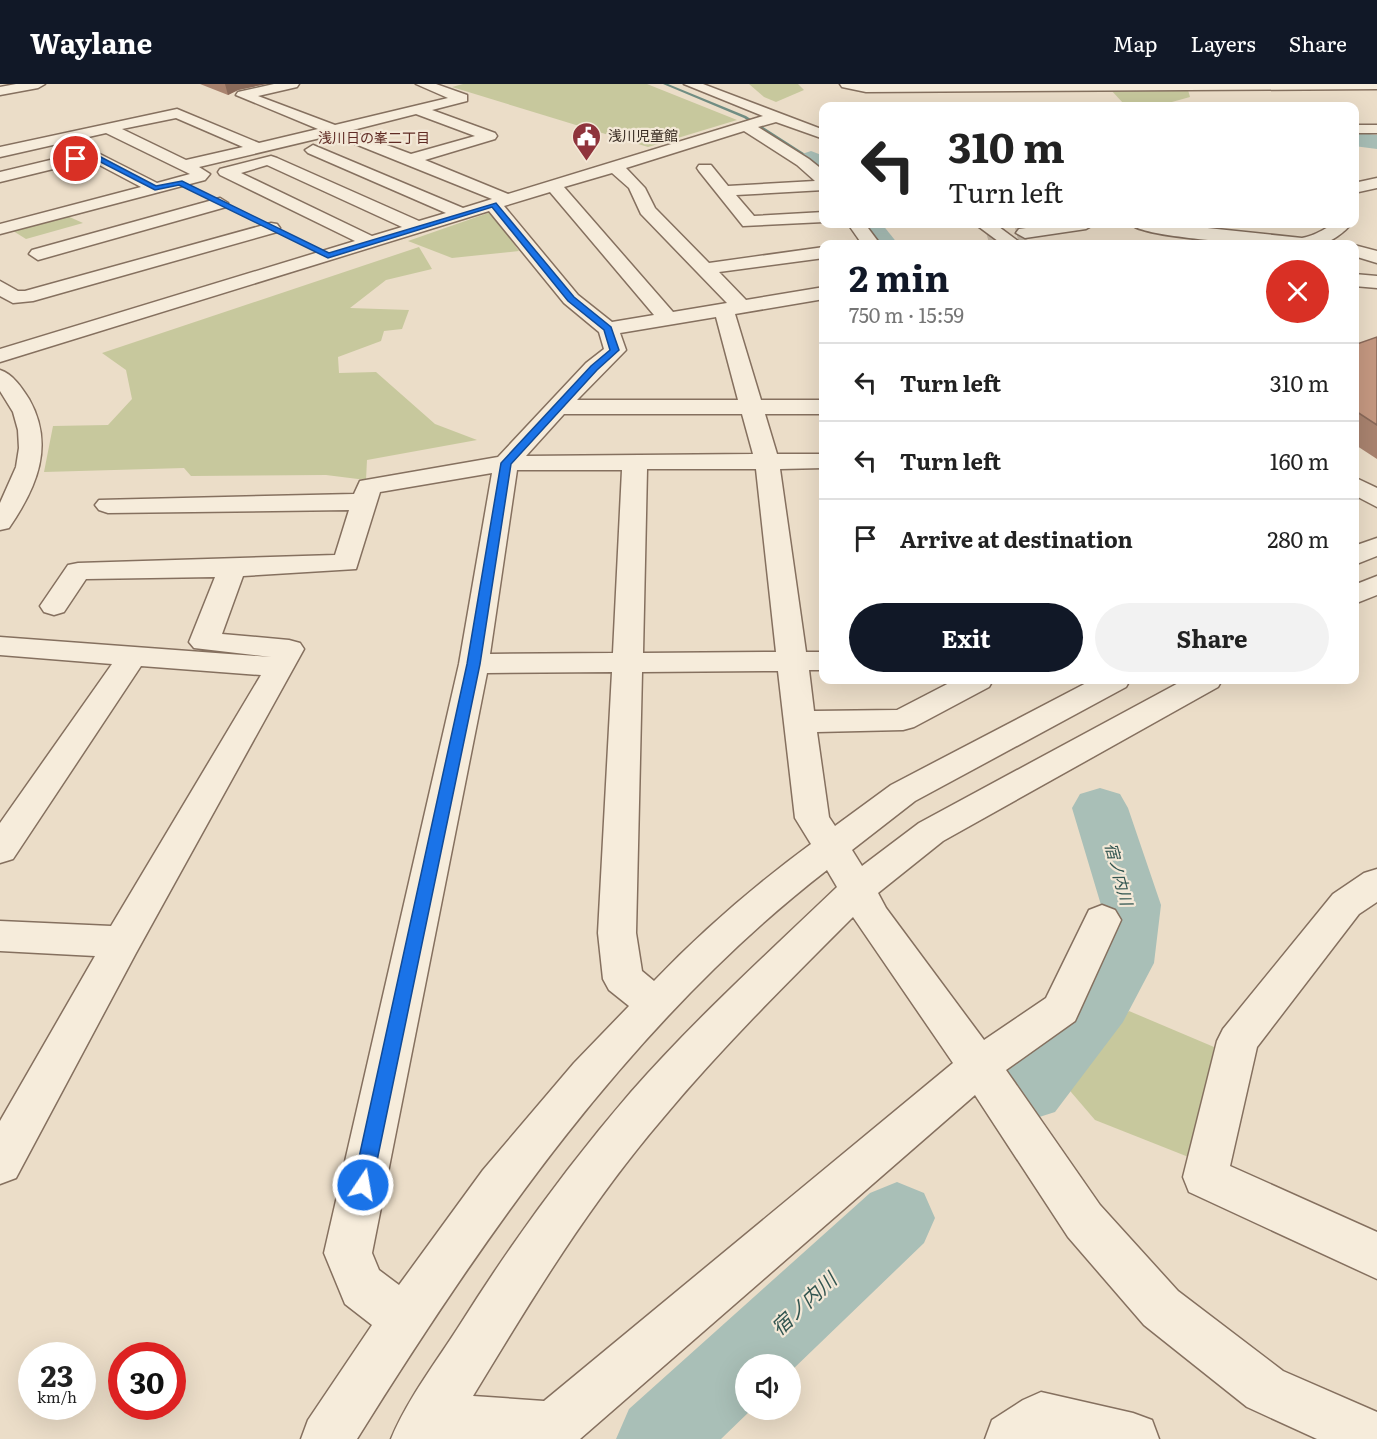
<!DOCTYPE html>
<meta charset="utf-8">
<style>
body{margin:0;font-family:Literata,"Noto Sans JP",serif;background:#f2f2f2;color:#222;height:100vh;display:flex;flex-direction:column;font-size:22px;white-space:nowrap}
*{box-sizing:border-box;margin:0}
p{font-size:20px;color:#767676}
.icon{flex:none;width:33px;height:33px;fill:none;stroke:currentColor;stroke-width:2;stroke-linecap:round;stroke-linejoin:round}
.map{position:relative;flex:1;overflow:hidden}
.sheet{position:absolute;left:819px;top:156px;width:540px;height:444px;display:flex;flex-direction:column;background:#fff;border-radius:12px;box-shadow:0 6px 24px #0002}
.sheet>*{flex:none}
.top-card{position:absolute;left:819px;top:18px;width:540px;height:126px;border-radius:12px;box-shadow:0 6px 24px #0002;background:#fff;color:#222;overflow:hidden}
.buttons{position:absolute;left:735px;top:1270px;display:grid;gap:12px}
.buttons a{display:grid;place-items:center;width:66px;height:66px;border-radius:50%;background:#fff;box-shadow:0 6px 24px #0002;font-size:30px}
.speed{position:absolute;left:18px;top:1258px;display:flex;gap:12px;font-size:30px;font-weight:700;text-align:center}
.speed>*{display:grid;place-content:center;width:78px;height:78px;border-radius:50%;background:#fff;box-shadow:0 6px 24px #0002;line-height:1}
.speed small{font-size:15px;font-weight:400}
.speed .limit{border:9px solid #d22;background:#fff;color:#111}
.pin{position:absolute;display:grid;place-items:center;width:51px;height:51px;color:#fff;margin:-26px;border:3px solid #fff;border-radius:50%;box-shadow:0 2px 6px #0007}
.me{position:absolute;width:66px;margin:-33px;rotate:12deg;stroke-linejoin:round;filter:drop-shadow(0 0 4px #0008)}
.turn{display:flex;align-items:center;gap:21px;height:126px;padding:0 30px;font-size:27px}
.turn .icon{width:78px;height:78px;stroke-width:2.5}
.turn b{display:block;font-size:42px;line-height:51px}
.round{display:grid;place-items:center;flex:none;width:63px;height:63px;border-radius:32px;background:#f2f2f2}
.overview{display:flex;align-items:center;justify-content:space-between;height:102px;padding:0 30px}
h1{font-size:36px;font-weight:700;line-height:45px;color:#111827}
.button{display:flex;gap:12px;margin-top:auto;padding:12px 30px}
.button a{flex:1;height:69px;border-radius:36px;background:#111827;color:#fff;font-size:24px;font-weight:700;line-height:69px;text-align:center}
.button a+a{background:#f2f2f2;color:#222}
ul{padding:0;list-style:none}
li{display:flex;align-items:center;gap:18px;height:78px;padding:0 30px;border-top:2px solid #e0e0e0}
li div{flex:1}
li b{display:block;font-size:22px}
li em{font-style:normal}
header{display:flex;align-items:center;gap:36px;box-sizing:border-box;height:84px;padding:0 30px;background:#111827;color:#fff}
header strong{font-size:28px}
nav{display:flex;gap:33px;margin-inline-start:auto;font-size:21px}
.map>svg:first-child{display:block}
.green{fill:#c7c89d}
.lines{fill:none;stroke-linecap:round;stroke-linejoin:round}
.stream{fill:#708d83;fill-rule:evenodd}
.river{fill:#a9bfb7;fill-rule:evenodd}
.minor-tunnel{stroke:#c7b9a7;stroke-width:19;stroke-dasharray:19 10;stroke-linecap:butt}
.minor-casing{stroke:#85705f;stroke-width:3}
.minor{fill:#f6ecdb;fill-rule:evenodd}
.wall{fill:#a9836f}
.shaded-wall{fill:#8a6a5a}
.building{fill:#c59881;stroke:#8a6a5a;stroke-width:1.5}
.route{fill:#1a73e8;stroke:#114b97;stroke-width:1.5}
.labels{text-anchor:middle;stroke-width:4.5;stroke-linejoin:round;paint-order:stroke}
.far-poi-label{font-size:14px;fill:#372a21;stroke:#f3e8d7;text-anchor:start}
.far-neighbourhood-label{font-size:14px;fill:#602b24;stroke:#f3e8d7}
.water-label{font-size:16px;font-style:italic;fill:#325550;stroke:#f3e8d7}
.near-water-label{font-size:20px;font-style:italic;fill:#325550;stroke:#f3e8d7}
</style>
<header>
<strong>Waylane</strong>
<nav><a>Map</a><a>Layers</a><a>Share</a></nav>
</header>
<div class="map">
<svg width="1377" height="1355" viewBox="0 0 1377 1355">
<rect width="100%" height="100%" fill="#ebddc8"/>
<g class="green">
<path d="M463,0H647L737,36L648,63L452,3Z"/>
<path d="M749,0H798L804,6L776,18L764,13Z"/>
<path d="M1179,4L1188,6L1190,13L1161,21L1124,20L1110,5Z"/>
<path d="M491,128L519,167L452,174L408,157Z"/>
<path d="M65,131L83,139L26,155L10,145Z"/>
<path d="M419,163L432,185L386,196L350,224L409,226L402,245L384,247L381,257L338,273L339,289L376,288L435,340L477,356L367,376L366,396L326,391L191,392L184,384L44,388L53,342L108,341L132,315L126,286L102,269Z"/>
<path d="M1129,927L1214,963L1191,1074L1095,1036L1065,1001Z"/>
</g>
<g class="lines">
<path class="stream" d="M663,0H668L746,32L813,75L809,76L744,34Z"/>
<g class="river">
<path d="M1354,48L1377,51V65L1354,62Z"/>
<path d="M811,67L824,72V93L815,91L798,75L802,70Z"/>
<path d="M854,140H882L898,160H868Z"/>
<path d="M1100,704L1120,710L1128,724L1161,821L1154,879L1123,938L1055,1028L1030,1036L1005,1028L995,1006L1005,984L1077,900L1091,876L1101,821L1072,724L1080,710Z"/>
<path d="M897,1098L924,1109L935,1134L924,1159L790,1288V1281H746V1326H751L721,1355H616L629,1325L870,1109Z"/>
</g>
<path class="minor-tunnel" d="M989,159L1025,149"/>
<defs>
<g id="minor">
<path d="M16,0H45L38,4L0,11V3Z"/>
<path d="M274,0H299L297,3L258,12L335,41L448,14L416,0H436L467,11V17L432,26L495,49L497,52L495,55L425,76L508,110L763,32L684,0H703L824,46V55L776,38L758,43L809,75L824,87V106L736,111L754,132L824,128V138L743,142L699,87L697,84L699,81H711L728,102L815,97L797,81L744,47L626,84L645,104L655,124L709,179L824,163V174L719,188L746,216L824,203V215L735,230L761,316H824V330H765L777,370H824V384L780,385L806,568H824V586H809L814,627L897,626L955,596H993L989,603L914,643L903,646L817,648L829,733L835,742L891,701L1092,596H1130L1126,603L915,717L852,766L862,782L919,739L1184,596H1222L1218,603L943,757L878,809L886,824L984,956L1046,914L1089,826L1102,821L1115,826L1121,836L1075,937L1006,986L1100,1121L1178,1207L1283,1287L1377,1328V1355H1317L1247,1323L1144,1241L1068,1153L975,1011L580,1355H391C408,1314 437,1277 461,1239C512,1158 569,1080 631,1008C695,935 767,870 837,803L827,786C632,937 486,1148 357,1355H301L308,1336L372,1241L345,1220L324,1169L459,580L492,389L380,408L356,485L243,492L222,550L289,556L300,559L304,565L136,869L16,1094L0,1100V1037L95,872L0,867V837L111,842L261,591L141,582L13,775L0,779V739L112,580L0,571V553L271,573L194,564L189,558L215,493L86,495L64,528L54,531L44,528L40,522L68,481L78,479L335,471L349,426L108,429L99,426L95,421L99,416L354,410L360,397L498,373L586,279L604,265L599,248L564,219L489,127L0,278V265L355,157L220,91L218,88L220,85L271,72L277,74L419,137L446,129L308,69L305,66L313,61L463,124L492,115L333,51L199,83L210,90L205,96L0,150V140L141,103L90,76L0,98V88L92,66L157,99L190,90L106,49L0,73V63L177,25L259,59L318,45L236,11L238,8ZM416,30L475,52L411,70L349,47ZM176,34L243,63L186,76L122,45ZM267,81L402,143L372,152L241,89ZM612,89L629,104L641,130L727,219L673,228L564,103ZM550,108L654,231L612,238L578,211L504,122ZM716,233L738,316H577L626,266L620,249ZM564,330H742L753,370L526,372ZM647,385H756L776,568L643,569ZM517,386H622L613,569L490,570ZM778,587L795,734L811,760C754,802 703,846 654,897L642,887L636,849L642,588ZM612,588L598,849L603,895L609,906L629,922L574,979L483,1086L399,1201L379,1186L372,1169L487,589ZM853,833L953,979L544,1317L473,1312C531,1216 590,1119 663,1034C722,963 788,898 853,833Z"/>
<path d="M840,0H1377V5L866,8L842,3Z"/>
<rect x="1354" y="41" width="23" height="8"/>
<path d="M1377,94V104L1354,109V99Z"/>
<path d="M220,114L228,119L226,123L38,176L29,170L32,166Z"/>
<path d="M271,139L277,140L280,144L277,148L33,217L13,219L0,212V197L18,207H25Z"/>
<path d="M848,140H865L880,160H862Z"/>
<path d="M975,140H995L1022,160H1002Z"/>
<path d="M1054,140H1095L1086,145L1025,154L1016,149L1019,145Z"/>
<path d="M1131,140H1169L1302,154C1324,150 1326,138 1351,140C1346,147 1330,159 1321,160C1297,164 1142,155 1131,140Z"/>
<path d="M1354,161L1377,167V179L1354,172Z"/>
<path d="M1354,190L1377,192V204L1354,202Z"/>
<path d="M0,286C13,290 22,304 29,315C55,361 37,403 9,444L0,446V419L16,383L19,364L18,346L13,328L0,307Z"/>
<path d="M1354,393L1377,404V423L1354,411Z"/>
<path d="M1377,454V472L1354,481V462Z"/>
<path d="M1377,492V511L1354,520V501Z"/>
<path d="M1377,785V818L1359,830L1257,963L1230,1082L1377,1148V1195L1189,1108L1183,1093L1217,957L1223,945L1333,810L1364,789Z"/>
<path d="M1041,1308L1133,1329L1152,1336L1159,1355H985L992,1336L1023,1316Z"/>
</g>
</defs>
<use href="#minor" class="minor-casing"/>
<use href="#minor" class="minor"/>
</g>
<g class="wall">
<path d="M200,0H266L238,6L228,11Z"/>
<path d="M1377,253V375L1354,360V261Z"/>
</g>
<path class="shaded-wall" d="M225,0H266L238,6L228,11Z"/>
<path class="building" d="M1377,253V341L1354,326V261Z"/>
<path class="route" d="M95,70L156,102L182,97L329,169L496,119L574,213L611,243L619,266L597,286L511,380L480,580L372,1101L369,1107L363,1109L356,1107L353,1101L467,580L501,379L591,282L610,266L604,246L568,217L492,123L328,174L179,101L155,106L91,73L76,77L73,75Z"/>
<defs>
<symbol id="civic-pin" viewBox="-11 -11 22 30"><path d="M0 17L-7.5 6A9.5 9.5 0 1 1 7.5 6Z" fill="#8f343c" stroke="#f3e8d7"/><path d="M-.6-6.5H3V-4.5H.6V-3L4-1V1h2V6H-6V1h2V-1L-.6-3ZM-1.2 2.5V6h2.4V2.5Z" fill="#fff"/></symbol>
</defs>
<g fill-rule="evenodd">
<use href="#civic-pin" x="570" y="36" width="33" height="45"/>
</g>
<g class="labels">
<g class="far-poi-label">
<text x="608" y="57">浅川児童館</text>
</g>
<g class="far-neighbourhood-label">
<text x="374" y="59">浅川日の峯二丁目</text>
</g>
<g class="water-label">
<text transform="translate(1119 790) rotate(75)" y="6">宿ノ内川</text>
</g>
<g class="near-water-label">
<text transform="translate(804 1220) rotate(-43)" y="7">宿ノ内川</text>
</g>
</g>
</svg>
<div class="buttons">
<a><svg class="icon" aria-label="sound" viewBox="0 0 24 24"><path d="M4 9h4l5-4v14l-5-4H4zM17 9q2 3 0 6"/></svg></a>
</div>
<div class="speed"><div>23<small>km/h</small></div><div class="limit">30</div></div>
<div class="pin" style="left:76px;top:75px;background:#d93025"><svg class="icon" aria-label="arrive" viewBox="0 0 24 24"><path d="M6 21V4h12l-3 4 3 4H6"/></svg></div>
<svg class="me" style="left:363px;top:1101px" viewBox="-20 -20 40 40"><circle r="17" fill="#1a73e8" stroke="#fff" stroke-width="3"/><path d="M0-11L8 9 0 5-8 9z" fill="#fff"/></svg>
<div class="top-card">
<div class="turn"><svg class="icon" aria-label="left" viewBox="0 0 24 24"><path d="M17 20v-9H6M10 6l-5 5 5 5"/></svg><div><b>310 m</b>Turn left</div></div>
</div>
<section class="sheet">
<div class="overview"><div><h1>2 min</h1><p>750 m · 15:59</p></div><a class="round" style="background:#d93025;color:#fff"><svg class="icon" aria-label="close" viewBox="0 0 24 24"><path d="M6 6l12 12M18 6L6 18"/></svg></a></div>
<ul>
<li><svg class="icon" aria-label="left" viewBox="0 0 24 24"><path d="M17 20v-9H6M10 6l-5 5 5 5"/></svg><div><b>Turn left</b></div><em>310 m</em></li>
<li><svg class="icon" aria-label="left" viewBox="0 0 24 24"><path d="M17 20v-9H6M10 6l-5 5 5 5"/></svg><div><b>Turn left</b></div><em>160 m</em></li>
<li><svg class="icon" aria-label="arrive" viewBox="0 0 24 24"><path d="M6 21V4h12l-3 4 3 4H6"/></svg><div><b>Arrive at destination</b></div><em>280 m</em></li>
</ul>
<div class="button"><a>Exit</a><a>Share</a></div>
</section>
</div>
